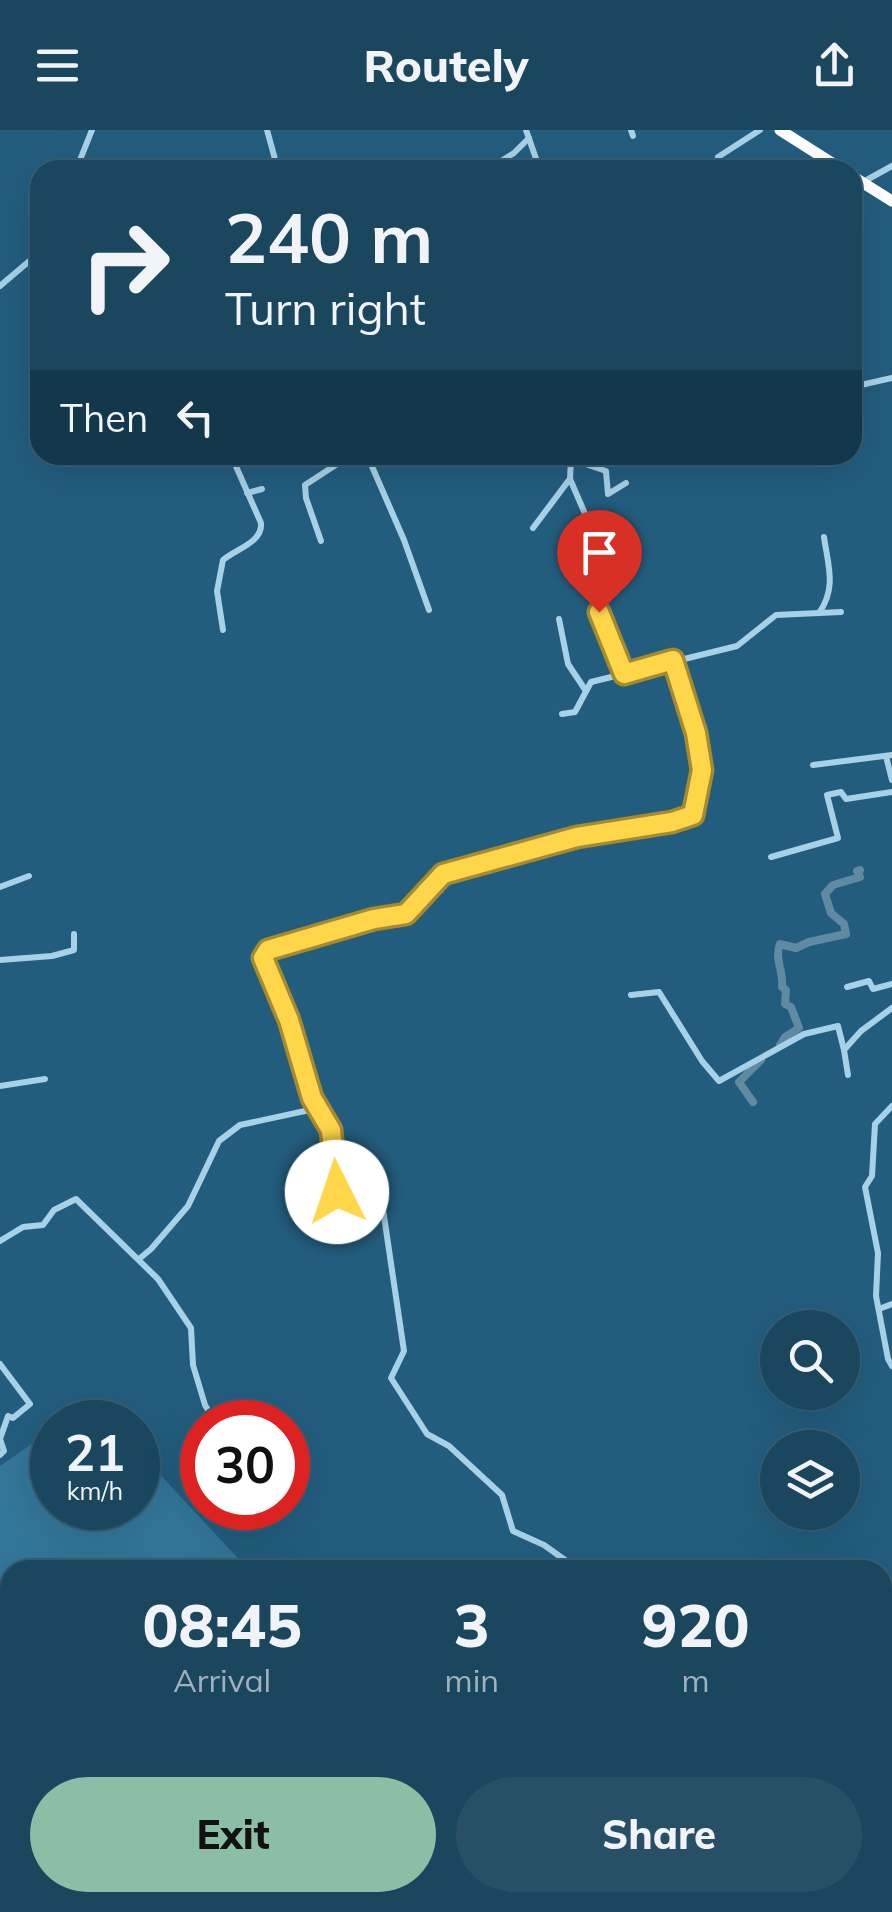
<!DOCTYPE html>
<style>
body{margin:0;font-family:Mulish,sans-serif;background:#275067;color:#f1f3f6;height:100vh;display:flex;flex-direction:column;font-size:38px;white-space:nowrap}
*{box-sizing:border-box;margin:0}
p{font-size:32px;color:#9fb1bc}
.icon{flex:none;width:55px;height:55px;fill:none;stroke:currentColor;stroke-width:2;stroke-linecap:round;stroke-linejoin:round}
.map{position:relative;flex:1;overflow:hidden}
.details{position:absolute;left:0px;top:1430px;width:892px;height:352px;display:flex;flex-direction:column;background:#1a465e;border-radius:30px 30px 0 0;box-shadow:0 10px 40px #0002,0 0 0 2px #385e73}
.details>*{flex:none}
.top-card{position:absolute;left:30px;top:30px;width:832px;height:305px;border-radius:30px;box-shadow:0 10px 40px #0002,0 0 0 2px #385e73;background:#1a465e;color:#f1f3f6;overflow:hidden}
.tools{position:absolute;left:760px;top:1180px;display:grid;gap:20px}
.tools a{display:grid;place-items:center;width:100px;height:100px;border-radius:50%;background:#1a465e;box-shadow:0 10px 40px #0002,0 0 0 2px #385e73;font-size:50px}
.speed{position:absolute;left:30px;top:1270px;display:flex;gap:20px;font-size:50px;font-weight:700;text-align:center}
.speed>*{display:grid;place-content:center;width:130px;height:130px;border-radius:50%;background:#1a465e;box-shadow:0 10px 40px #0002,0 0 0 2px #385e73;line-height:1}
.speed small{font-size:25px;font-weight:400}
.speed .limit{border:15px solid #d22;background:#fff;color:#111}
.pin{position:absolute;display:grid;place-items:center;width:85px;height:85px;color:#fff;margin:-102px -42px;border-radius:50% 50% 50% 0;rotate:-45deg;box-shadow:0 0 10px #0007}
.pin .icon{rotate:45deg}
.me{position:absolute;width:110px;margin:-55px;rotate:356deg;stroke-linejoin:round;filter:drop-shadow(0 0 8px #0008)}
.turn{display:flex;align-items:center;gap:35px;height:210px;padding:0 30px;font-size:45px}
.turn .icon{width:130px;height:130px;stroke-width:2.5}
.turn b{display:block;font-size:70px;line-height:85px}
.then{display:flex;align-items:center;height:95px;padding:0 30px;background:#0003;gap:20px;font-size:38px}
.eta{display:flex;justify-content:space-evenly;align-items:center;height:170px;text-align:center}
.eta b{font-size:60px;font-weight:800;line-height:70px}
.button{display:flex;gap:20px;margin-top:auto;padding:20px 30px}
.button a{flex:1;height:115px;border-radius:60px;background:#8abfa5;color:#111;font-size:40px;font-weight:800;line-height:115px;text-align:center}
.button a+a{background:#275067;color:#f1f3f6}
header{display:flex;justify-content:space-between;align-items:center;height:130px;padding:0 30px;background:#1a465e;font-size:45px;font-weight:800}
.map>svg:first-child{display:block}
.green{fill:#33779a}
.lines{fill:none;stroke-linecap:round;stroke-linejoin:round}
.canal{stroke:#608aa1;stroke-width:8}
.street{stroke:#a7d1e6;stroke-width:6}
.highway{stroke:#fff;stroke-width:11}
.route-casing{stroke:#a68a30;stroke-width:25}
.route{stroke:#ffd54a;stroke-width:18}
</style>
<header><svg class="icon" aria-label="menu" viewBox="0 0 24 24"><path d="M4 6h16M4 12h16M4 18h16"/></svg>Routely<svg class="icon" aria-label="share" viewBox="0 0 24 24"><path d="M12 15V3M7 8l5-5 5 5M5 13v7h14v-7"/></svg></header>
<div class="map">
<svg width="892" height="1782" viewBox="0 0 892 1782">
<rect width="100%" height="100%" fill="#235d7e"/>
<path class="green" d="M52,1300V1378H138V1321L249,1440H10V1772L68,1773L46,1782H0V1336Z"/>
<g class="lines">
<g class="canal">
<path d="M780,915L785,907L799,898L791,877L785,874L786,860L782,857C784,842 774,829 780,814L796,818L809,812L846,804L844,794L831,783L825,764L833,755L860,747L857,741L860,740"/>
<path d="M753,972L739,952L761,930"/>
</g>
<g class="street">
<path d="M267,0L278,40"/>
<path d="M526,0L540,40"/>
<path d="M631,0L633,6"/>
<path d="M718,27L760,0"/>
<path d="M76,40L92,0"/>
<path d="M487,40L514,23L529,8"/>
<path d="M863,52L892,36"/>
<path d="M0,156L40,122"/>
<path d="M852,257L892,248"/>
<path d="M367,325L404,410L429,480"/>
<path d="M247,363L262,359"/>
<path d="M533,398L569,350"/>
<path d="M606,405L596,394L589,393L570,349L571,329L606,341L608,364L626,353"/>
<path d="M321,411L306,368L305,355L351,325"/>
<path d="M599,482L624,544"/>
<path d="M819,483C837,458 828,435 824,407"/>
<path d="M559,489L568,534L586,561"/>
<path d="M223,500L217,461L223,430C236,419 263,412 261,393L231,325"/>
<path d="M562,584L575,582L591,552L737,516L776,485L841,482"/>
<path d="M886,626L892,650"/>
<path d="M813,635L892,625"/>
<path d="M771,727L838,708L827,665L841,662L846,669L892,662"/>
<path d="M0,757L29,746"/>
<path d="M0,830L52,826L74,820V804"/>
<path d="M847,857L869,851L873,859L892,854"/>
<path d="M631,865L659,862L702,931L719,951L804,904L838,896L844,920"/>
<path d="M848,945L844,920L861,901L892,878"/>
<path d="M0,956L45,949"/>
<path d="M892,976L875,994L872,1046L865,1057L878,1123L876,1166L888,1229L892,1236"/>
<path d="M0,1111L23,1097L43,1095L54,1080L76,1069L158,1149L191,1198L193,1235L205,1275L215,1292"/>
<path d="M139,1129L151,1119L188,1076L219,1011L240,995L319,978"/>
<path d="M879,1179L892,1174"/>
<path d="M0,1234L30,1274L13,1288L8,1286L0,1309L4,1321L0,1325"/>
<path d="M579,1440L544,1415L513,1401L502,1365L449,1316L427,1304L391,1248L404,1221L381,1066L337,1062L331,1000L312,967L289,890L263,828L268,820L374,789L406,784L443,744L577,707L672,692L693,685L702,640L695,603L673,530"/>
<path d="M882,1516L892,1517"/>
<path d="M0,1526L10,1532"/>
<path d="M892,1555L889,1563L892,1633"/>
<path d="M229,1772L236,1782"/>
<path d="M446,1782L450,1772"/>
</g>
<g class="highway">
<path d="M780,0L843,40"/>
<path d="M852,46L892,71"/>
</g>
</g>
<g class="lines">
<defs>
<path id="route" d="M337,1062L331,1000L312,968L289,890L263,828L268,820L374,789L406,784L443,744L577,707L672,692L693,685L702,640L696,603L673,530L624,544L599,482"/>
</defs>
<use href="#route" class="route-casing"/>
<use href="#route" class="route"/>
</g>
</svg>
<div class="tools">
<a><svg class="icon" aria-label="search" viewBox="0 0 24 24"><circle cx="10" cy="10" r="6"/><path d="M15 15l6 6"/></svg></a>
<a><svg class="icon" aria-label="layers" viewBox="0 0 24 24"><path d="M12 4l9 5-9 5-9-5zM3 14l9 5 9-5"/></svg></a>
</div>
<div class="speed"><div>21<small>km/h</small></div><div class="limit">30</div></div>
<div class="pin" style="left:599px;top:482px;background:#d93025"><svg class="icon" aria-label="arrive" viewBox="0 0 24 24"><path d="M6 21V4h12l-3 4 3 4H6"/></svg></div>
<svg class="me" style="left:337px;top:1062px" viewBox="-20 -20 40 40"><circle r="19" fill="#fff"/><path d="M0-13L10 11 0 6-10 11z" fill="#ffd54a"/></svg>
<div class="top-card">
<div class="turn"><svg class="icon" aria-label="right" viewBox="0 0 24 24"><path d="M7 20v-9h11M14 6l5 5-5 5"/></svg><div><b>240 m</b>Turn right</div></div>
<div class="then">Then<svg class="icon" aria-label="left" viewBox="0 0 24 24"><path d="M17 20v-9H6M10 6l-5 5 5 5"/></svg></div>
</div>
<section class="details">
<div class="eta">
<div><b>08:45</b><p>Arrival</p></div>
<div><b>3</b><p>min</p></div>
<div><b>920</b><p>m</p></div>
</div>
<div class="button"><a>Exit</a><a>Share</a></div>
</section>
</div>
